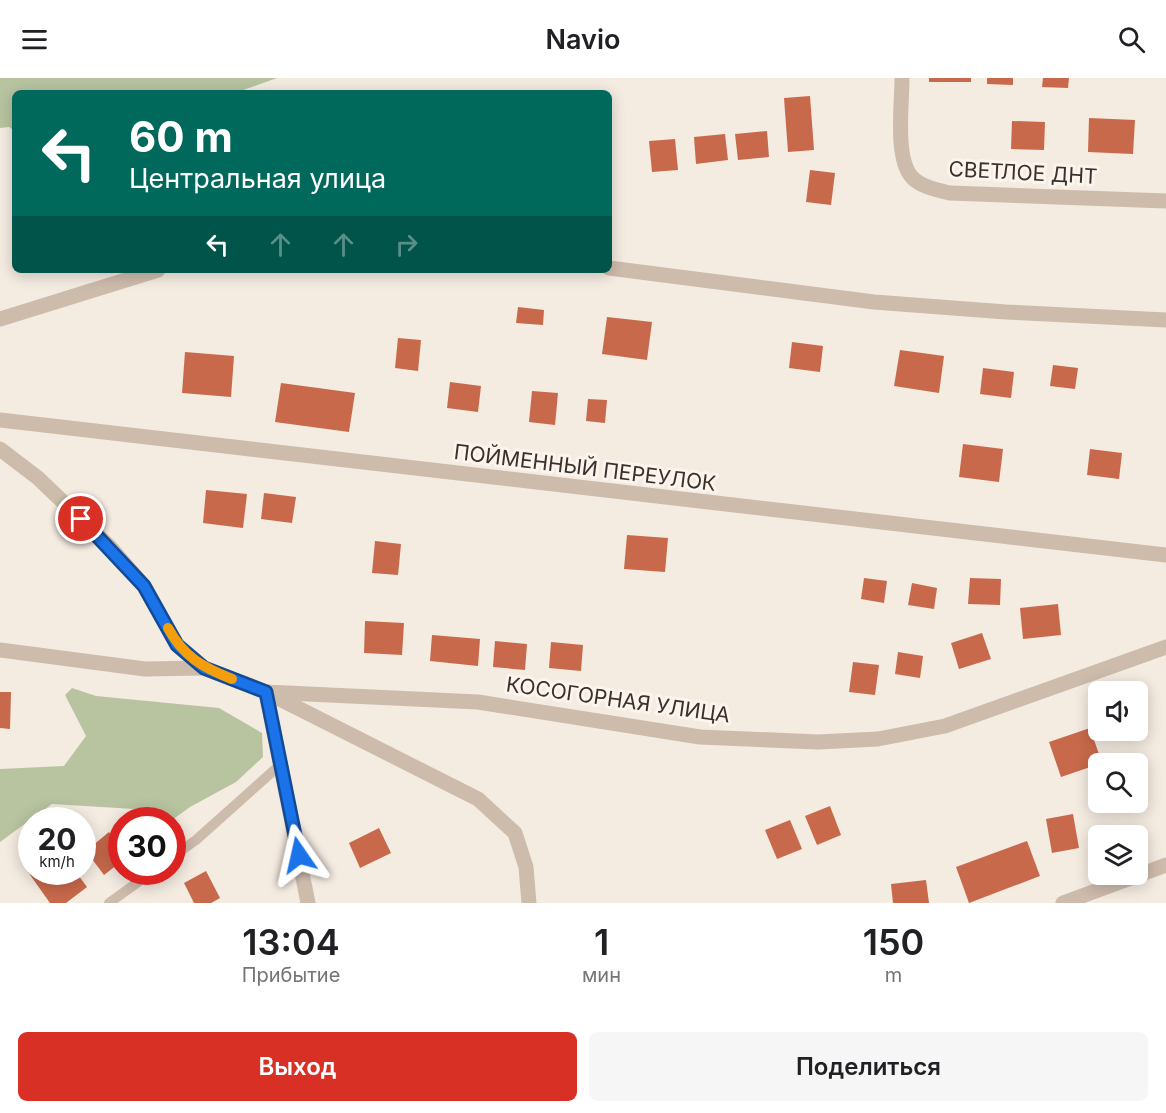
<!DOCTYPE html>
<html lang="ru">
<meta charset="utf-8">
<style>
body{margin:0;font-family:Inter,sans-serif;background:#f6f6f6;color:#202124;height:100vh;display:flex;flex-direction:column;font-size:22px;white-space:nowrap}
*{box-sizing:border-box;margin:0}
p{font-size:20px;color:#757577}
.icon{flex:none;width:33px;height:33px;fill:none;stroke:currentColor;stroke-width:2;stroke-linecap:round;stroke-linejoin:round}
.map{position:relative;height:825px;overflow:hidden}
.panel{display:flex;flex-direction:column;background:#fff;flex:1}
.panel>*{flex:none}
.banner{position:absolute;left:12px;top:12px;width:600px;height:183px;border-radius:9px;box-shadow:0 3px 15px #0003;background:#00695c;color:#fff;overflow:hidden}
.tools{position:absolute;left:1088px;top:603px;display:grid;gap:12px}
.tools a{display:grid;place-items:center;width:60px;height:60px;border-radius:9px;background:#fff;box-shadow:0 3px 15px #0003;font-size:30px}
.speed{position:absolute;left:18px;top:729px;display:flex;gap:12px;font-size:30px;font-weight:700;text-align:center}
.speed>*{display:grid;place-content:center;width:78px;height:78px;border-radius:50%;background:#fff;box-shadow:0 3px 15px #0003;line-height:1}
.speed small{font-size:15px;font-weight:400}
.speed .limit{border:9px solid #d22;background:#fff;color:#111}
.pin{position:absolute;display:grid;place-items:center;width:51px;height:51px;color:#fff;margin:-26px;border:3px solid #fff;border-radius:50%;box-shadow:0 2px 6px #0007}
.me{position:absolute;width:66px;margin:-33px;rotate:349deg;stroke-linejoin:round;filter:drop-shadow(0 0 4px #0008)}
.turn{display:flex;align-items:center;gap:21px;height:126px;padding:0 18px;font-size:27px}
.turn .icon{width:78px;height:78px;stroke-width:2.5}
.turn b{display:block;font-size:42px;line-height:51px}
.lanes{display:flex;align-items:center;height:57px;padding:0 18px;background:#0003;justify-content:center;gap:30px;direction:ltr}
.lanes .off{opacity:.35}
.eta{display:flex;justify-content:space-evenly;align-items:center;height:102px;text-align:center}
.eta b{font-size:36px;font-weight:600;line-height:42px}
.button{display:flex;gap:12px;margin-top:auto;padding:12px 18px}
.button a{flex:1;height:69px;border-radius:9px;background:#d93025;color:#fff;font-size:24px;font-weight:600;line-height:69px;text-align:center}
.button a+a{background:#f6f6f6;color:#202124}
header{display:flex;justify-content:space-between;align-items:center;height:78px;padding:0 18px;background:#fff;font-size:27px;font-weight:600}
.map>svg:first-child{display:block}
.green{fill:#b8c4a0}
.building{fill:#c8694b}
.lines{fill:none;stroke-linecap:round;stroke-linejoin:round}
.lane{stroke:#cdbbac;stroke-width:10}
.street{stroke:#cdbbac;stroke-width:15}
.route-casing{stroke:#114b97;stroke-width:15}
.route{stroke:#1a73e8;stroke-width:10}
.slow{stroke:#f59e0b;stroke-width:10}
.labels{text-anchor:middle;stroke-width:6;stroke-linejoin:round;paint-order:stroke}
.street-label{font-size:21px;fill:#3b302b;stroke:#fbf5ee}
</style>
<header><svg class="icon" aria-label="menu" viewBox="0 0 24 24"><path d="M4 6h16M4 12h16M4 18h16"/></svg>Navio<svg class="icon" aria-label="search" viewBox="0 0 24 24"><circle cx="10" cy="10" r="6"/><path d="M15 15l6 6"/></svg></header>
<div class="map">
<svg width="1166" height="825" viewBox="0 0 1166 825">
<rect width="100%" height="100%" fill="#f4ebe1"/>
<g class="green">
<path d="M0,0H277L235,15H15V53L9,49L0,50Z"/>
<path d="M72,610L96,618L219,630L262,655L263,679L236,704L190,729L172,742L151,732L52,726L0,764V691L64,688L86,658L65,617Z"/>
</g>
<g class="building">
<rect x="929" y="0" width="42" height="4"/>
<path d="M987,0H1013V7L987,6Z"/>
<path d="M1043,0H1069L1068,10L1042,9Z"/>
<path d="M810,18L814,72L788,74L784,20Z"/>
<path d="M1089,40L1135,42L1133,76L1088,74Z"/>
<path d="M1012,43L1045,44L1044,72L1011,71Z"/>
<path d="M767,53L769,79L738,82L735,56Z"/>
<path d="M725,56L728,82L696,86L694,59Z"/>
<path d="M675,61L678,92L652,94L649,63Z"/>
<path d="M810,92L835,95L831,127L806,124Z"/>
<path d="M518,229L544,232L543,247L516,245Z"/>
<path d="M607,239L652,244L647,282L602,276Z"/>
<path d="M398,260L421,262L418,293L395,290Z"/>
<path d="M792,264L823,268L820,294L789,290Z"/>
<path d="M900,272L944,278L939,315L894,308Z"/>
<path d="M185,274L234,278L231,319L182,315Z"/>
<path d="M1053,287L1078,290L1075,311L1050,308Z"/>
<path d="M983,290L1014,294L1011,320L980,316Z"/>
<path d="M450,304L481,308L478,334L447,330Z"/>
<path d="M281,305L355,315L349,354L275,344Z"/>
<path d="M532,313L558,315L555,347L529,344Z"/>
<path d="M588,321L607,322L605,345L586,343Z"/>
<path d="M963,366L1003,371L999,404L959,399Z"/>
<path d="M1090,371L1122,375L1119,401L1087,397Z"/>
<path d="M206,412L247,416L243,450L203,445Z"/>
<path d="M264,415L296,419L292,445L261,441Z"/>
<path d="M627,457L668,460L665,494L624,491Z"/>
<path d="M375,463L401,466L398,497L372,495Z"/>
<path d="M864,500L887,503L884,525L861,521Z"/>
<path d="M970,500L1001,501L1000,527L968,526Z"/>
<path d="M912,505L937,510L934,531L908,527Z"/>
<path d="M1058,526L1061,557L1023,561L1020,530Z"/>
<path d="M365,543L404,545L402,577L364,575Z"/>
<path d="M982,555L991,581L959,591L951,565Z"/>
<path d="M432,557L480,561L478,588L430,583Z"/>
<path d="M495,563L527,566L525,592L493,589Z"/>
<path d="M551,564L583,567L581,593L549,590Z"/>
<path d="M898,574L923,578L920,600L895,596Z"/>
<path d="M853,584L879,587L875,617L849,614Z"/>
<path d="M0,614H11L10,651L0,650Z"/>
<path d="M1090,650L1102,685L1061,699L1049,664Z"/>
<path d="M830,728L841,757L817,767L805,738Z"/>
<path d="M1073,736L1079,770L1052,775L1046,741Z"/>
<path d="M790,742L802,771L777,781L765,752Z"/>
<path d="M379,750L391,775L360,790L349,765Z"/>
<path d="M109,754L122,770V783L104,797L86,773Z"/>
<path d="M1027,763L1040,798L969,825L956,789Z"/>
<path d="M32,791L76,794L87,809L66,825H50L28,794Z"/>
<path d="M206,793L220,820L211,825H194L184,805Z"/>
<path d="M926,802L929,825H893L891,806Z"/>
</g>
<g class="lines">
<g class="lane">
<path d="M172,779L196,762L281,686"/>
<path d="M109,825L152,794"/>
</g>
<g class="street">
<path d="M902,0C902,27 895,78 911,98C920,109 937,112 950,115L1166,123"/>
<path d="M609,190L874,224L1006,234L1166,242"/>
<path d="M0,241L158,192"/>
<path d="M0,342L1166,477"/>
<path d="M0,371L38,400L110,469L144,508L177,567L204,590L266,614L478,721L515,755L526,789L529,825"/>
<path d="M0,572L145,591L204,590"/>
<path d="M308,825L266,614L478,624L700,659L818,664L878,661L945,648L1166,569"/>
<path d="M1063,825L1166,787"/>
</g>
</g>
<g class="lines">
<defs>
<path id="route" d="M81,441L144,508L177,567L204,590L266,614L299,777"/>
</defs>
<use href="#route" class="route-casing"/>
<use href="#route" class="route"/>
<path class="slow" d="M168,550C184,579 202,589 232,601"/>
</g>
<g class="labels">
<g class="street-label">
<text transform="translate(1023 95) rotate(3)" y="7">СВЕТЛОЕ ДНТ</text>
<text transform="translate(585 390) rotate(7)" y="7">ПОЙМЕННЫЙ ПЕРЕУЛОК</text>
<text transform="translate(618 622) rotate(8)" y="7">КОСОГОРНАЯ УЛИЦА</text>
</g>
</g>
</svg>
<div class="tools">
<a><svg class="icon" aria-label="sound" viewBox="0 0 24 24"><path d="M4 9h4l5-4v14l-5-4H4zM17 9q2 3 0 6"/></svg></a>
<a><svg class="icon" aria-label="search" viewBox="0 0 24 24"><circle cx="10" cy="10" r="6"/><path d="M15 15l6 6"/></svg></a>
<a><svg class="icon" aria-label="layers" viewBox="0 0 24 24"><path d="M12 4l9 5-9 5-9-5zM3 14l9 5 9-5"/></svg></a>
</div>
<div class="speed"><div>20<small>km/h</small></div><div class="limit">30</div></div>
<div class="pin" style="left:81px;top:441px;background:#d93025"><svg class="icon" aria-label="arrive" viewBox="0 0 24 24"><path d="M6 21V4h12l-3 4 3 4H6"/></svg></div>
<svg class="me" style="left:299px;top:777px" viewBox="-20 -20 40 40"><path d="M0-17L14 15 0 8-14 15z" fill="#1a73e8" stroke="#fff" stroke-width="4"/></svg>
<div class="banner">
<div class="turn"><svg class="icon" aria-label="left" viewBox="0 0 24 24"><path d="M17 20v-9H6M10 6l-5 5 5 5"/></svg><div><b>60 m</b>Центральная улица</div></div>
<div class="lanes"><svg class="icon" aria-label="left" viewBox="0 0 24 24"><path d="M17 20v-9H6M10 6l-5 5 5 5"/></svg><svg class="icon off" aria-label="ahead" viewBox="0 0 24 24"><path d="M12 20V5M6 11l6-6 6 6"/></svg><svg class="icon off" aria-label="ahead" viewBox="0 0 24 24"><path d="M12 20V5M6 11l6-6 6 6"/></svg><svg class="icon off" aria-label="right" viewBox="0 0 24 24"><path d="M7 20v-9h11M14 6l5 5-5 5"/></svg></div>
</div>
</div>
<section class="panel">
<div class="eta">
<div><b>13:04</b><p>Прибытие</p></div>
<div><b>1</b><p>мин</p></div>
<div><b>150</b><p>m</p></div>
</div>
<div class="button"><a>Выход</a><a>Поделиться</a></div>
</section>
